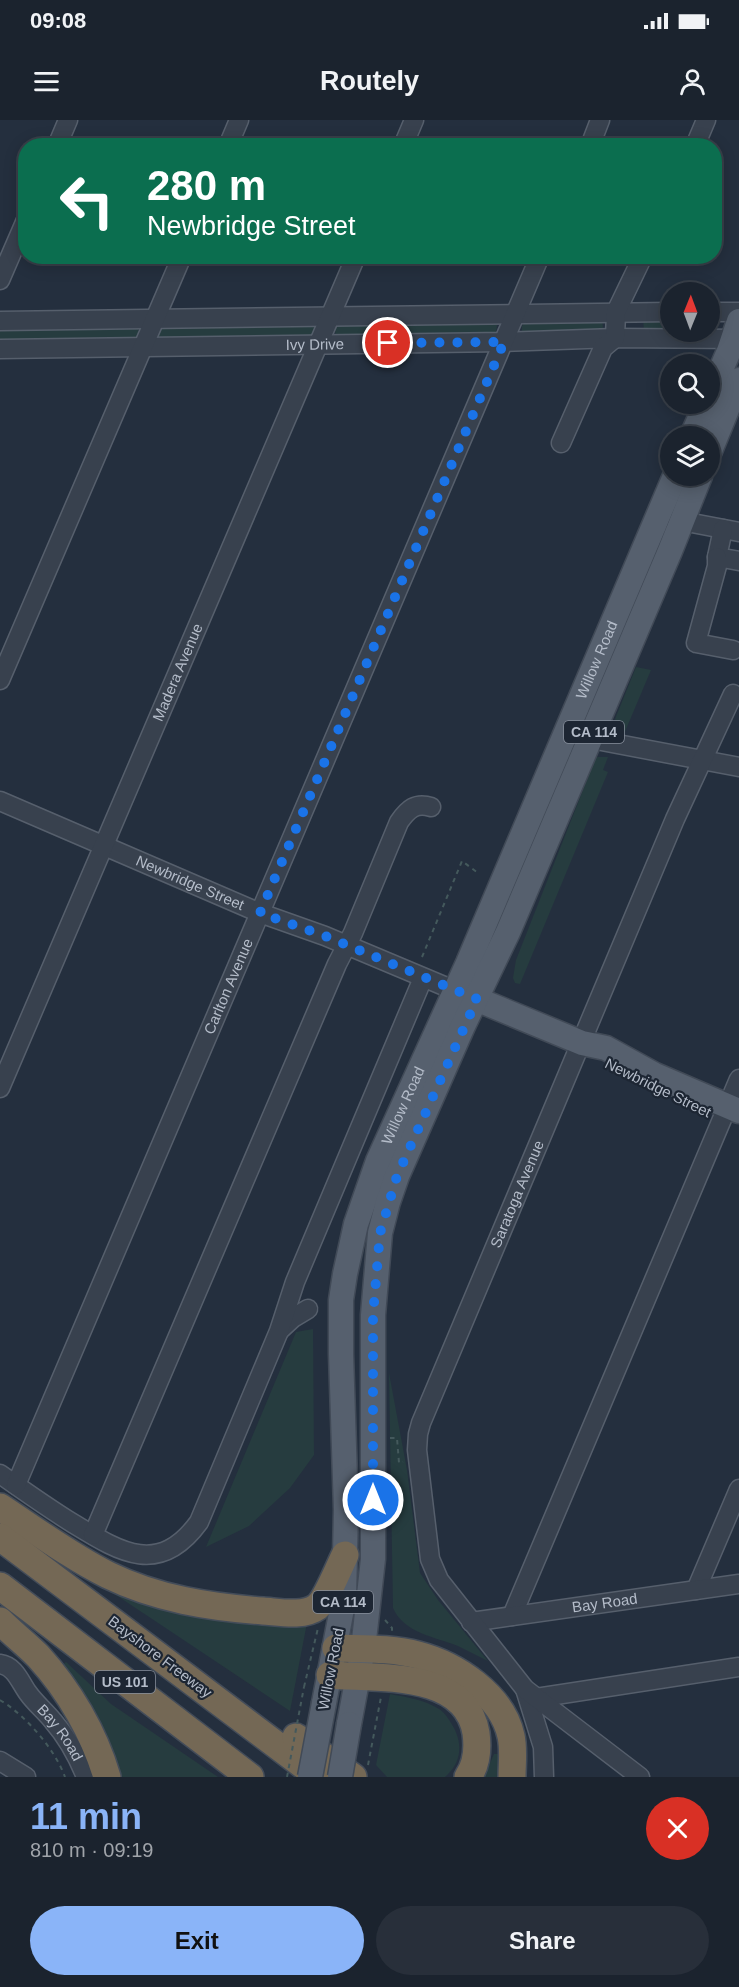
<!DOCTYPE html>
<meta charset="utf-8">
<style>
body{margin:0;font-family:Helvetica,sans-serif;background:#282f3a;color:#f1f3f6;height:100vh;display:flex;flex-direction:column;font-size:22px;white-space:nowrap}
*{box-sizing:border-box;margin:0}
p{font-size:20px;color:#a0a4aa}
.icon{flex:none;width:33px;height:33px;fill:none;stroke:currentColor;stroke-width:2;stroke-linecap:round;stroke-linejoin:round}
.map{position:relative;height:1657px;overflow:hidden}
.details{display:flex;flex-direction:column;background:#1b232e;flex:1}
.details>*{flex:none}
.hud{position:absolute;left:18px;top:18px;width:704px;height:126px;border-radius:24px;box-shadow:0 3px 15px #0003,0 0 0 2px #39404a;background:#0b6e4f;color:#fff;overflow:hidden}
.needle{width:39px;rotate:1deg}
.buttons{position:absolute;left:660px;top:162px;display:grid;gap:12px}
.buttons a{display:grid;place-items:center;width:60px;height:60px;border-radius:50%;background:#1b232e;box-shadow:0 3px 15px #0003,0 0 0 2px #39404a;font-size:30px}
.pin{position:absolute;display:grid;place-items:center;width:51px;height:51px;color:#fff;margin:-26px;border:3px solid #fff;border-radius:50%;box-shadow:0 2px 6px #0007}
.me{position:absolute;width:66px;margin:-33px;rotate:0deg;stroke-linejoin:round;filter:drop-shadow(0 0 4px #0008)}
.turn{display:flex;align-items:center;gap:21px;height:126px;padding:0 30px;font-size:27px}
.turn .icon{width:78px;height:78px;stroke-width:2.5}
.turn b{display:block;font-size:42px;line-height:51px}
.round{display:grid;place-items:center;flex:none;width:63px;height:63px;border-radius:32px;background:#282f3a}
.headline{display:flex;align-items:center;justify-content:space-between;height:102px;padding:0 30px}
h1{font-size:36px;font-weight:800;line-height:45px;color:#8ab4f8}
.primary-button{display:flex;gap:12px;margin-top:auto;padding:12px 30px}
.primary-button a{flex:1;height:69px;border-radius:36px;background:#8ab4f8;color:#111;font-size:24px;font-weight:800;line-height:69px;text-align:center}
.primary-button a+a{background:#282f3a;color:#f1f3f6}
.status{display:flex;justify-content:space-between;align-items:center;height:42px;padding:0 30px;background:#1b232e;direction:ltr}
.status svg{height:16px;fill:currentColor}
header{display:flex;justify-content:space-between;align-items:center;height:78px;padding:0 30px;background:#1b232e;font-size:27px;font-weight:800}
.map>svg:first-child{display:block}
.green{fill:#263c3f}
.lines{fill:none;stroke-linecap:round;stroke-linejoin:round}
.minor-casing{stroke:#565f6c;stroke-width:21}
.major-casing{stroke:#414a57;stroke-width:27}
.highway-casing{stroke:#434c59;stroke-width:30}
.path{stroke:#44595c;stroke-width:2;stroke-dasharray:4.5 4.5;stroke-linecap:butt}
.minor{stroke:#38414e;stroke-width:18}
.major{stroke:#56606e;stroke-width:24}
.highway{stroke:#746855;stroke-width:27}
.major-bridge-casing{stroke:#414a57;stroke-width:27;stroke-linecap:butt}
.path-bridge{stroke:#44595c;stroke-width:2;stroke-dasharray:4.5 4.5;stroke-linecap:butt}
.major-bridge{stroke:#56606e;stroke-width:24}
.route{stroke:#1a73e8;stroke-width:10;stroke-dasharray:0 18}
.labels{text-anchor:middle;stroke-width:4.5;stroke-linejoin:round;paint-order:stroke}
.shield{fill:#1d2633;stroke:#878f9c;stroke-width:1.5}
.shield-label{font-size:14px;font-weight:bold;fill:#b4bcc9}
.street-label{font-size:15px;fill:#b4bcc9;stroke:#1d2633}
</style>
<div class="status"><b>09:08</b><svg viewBox="0 0 49 12"><path d="M0 12V9h3v3zM5 12V6h3v6zM10 12V3h3v9zM15 12V0h3v12zM26 1h20v11H26zM47 4h2v5h-2z"/></svg></div>
<header><svg class="icon" aria-label="menu" viewBox="0 0 24 24"><path d="M4 6h16M4 12h16M4 18h16"/></svg>Routely<svg class="icon" aria-label="person" viewBox="0 0 24 24"><circle cx="12" cy="8" r="4"/><path d="M4 21q1-7 8-7t8 7"/></svg></header>
<div class="map">
<svg width="739" height="1657" viewBox="0 0 739 1657">
<rect width="100%" height="100%" fill="#242f3e"/>
<g class="green">
<path d="M602,198L603,208L599,215H522V206L527,199Z"/>
<path d="M643,198H670V212H644Z"/>
<path d="M498,200L495,217L336,218L335,209L341,201Z"/>
<path d="M313,202L316,210L309,219L158,220L159,212L165,205Z"/>
<path d="M139,206L138,214L134,222L0,224V207Z"/>
<path d="M636,547L651,550L624,614L617,607L615,599Z"/>
<path d="M596,637H608L603,650L608,652L520,864L515,863L513,858L516,840Z"/>
<path d="M313,1209L314,1335L290,1368L249,1406L206,1427L296,1212Z"/>
<path d="M389,1253L407,1350L420,1453L438,1480L488,1541C478,1536 468,1531 458,1526C435,1517 404,1513 393,1488Z"/>
<path d="M107,1469L307,1503L290,1591Z"/>
<path d="M66,1542L111,1584L218,1657H116L59,1548Z"/>
<path d="M390,1574C406,1577 425,1580 439,1589C444,1592 448,1598 451,1603C463,1621 463,1642 445,1657H387L376,1645Z"/>
<path d="M494,1634H501L502,1657H484Z"/>
</g>
<g class="lines">
<defs>
<g id="minor">
<path d="M57,26L68,0"/>
<path d="M228,26L239,0"/>
<path d="M403,26L414,0"/>
<path d="M590,26L600,0"/>
<path d="M695,26L706,0"/>
<path d="M0,160L26,100"/>
<path d="M710,192H739"/>
<path d="M0,201L670,192"/>
<path id="s1" d="M0,229L504,222L615,218L739,219"/>
<path d="M561,323L603,228L615,218L616,192L643,136"/>
<path d="M671,399L739,412"/>
<path d="M723,409L717,437L739,441"/>
<path d="M717,437V446L696,523L733,530"/>
<path d="M0,560L182,136"/>
<path d="M591,619L739,647"/>
<path id="s2" d="M0,681L260,793L325,816L456,871"/>
<path id="s3" d="M0,968L356,136"/>
<path d="M280,1210L293,1198L308,1189"/>
<path d="M0,1354C24,1371 48,1388 74,1404C120,1432 159,1457 199,1402L279,1211L295,1162L423,858"/>
<path id="s4" d="M16,1365L540,136"/>
<path d="M93,1415L337,844L353,813L399,702C408,689 416,682 431,687"/>
<path d="M696,1470L739,1369"/>
<path d="M512,1496L739,959"/>
<path id="s5" d="M471,1502L739,1464"/>
<path id="s6" d="M0,1544C15,1546 20,1562 28,1573C35,1583 45,1591 53,1601C67,1617 78,1637 86,1657"/>
<path d="M525,1569L543,1627L544,1657"/>
<path d="M536,1578L739,1547"/>
<path d="M0,1641L26,1657"/>
<path id="s7" d="M640,1657L525,1569L439,1460L430,1439L417,1330L418,1314L421,1303L675,699L733,574"/>
</g>
<g id="major">
<path d="M710,275L729,231L739,201"/>
<path d="M692,316L706,284"/>
<path d="M710,331L739,260"/>
<path d="M464,874L582,923L606,928L655,955L739,991"/>
<path id="s8" d="M324,1583L344,1478L346,1390L341,1234V1180L345,1154L356,1104L378,1041L468,843L675,356"/>
<path d="M349,1604L363,1529L373,1439V1195L380,1113L388,1082L397,1056L463,906L508,812L670,431L700,356"/>
</g>
<g id="highway">
<path d="M0,1387C35,1410 70,1436 108,1455C157,1479 210,1487 263,1491C279,1492 303,1497 317,1487C326,1480 339,1447 345,1435"/>
<path d="M0,1417L319,1657"/>
<path d="M0,1466L250,1657"/>
<path d="M0,1501C12,1513 26,1524 38,1536C69,1570 94,1613 107,1657"/>
<path d="M336,1528C363,1529 392,1528 418,1535C456,1545 502,1575 511,1616C514,1629 512,1644 512,1657"/>
<path d="M330,1555C377,1559 466,1550 476,1613C478,1628 477,1644 468,1657"/>
<path d="M296,1617L353,1657"/>
</g>
</defs>
<use href="#minor" class="minor-casing"/>
<use href="#major" class="major-casing"/>
<use href="#highway" class="highway-casing"/>
<g class="path">
<path d="M422,837L462,741L478,753"/>
<path d="M390,1318H397L399,1343L403,1342"/>
<path d="M385,1500L392,1508V1512"/>
<path d="M304,1567L318,1508"/>
<path d="M0,1580C25,1595 55,1629 65,1657"/>
<path d="M368,1645L381,1577"/>
</g>
<use href="#minor" class="minor"/>
<use href="#major" class="major"/>
<use href="#highway" class="highway"/>
<defs>
<g id="major-bridge">
<path d="M310,1657L324,1583"/>
<path d="M340,1657L349,1604"/>
</g>
</defs>
<use href="#major-bridge" class="major-bridge-casing"/>
<path class="path-bridge" d="M287,1657L304,1567"/>
<use href="#major-bridge" class="major-bridge"/>
</g>
<g class="lines">
<path class="route" d="M373,1380V1195L380,1113L397,1056L477,879L325,816L260,793L504,222L388,223"/>
</g>
<g class="labels">
<g class="shield">
<rect x="564" y="601" width="60" height="22" rx="4.5"/>
<rect x="313" y="1471" width="60" height="22" rx="4.5"/>
<rect x="95" y="1551" width="60" height="22" rx="4.5"/>
</g>
<g class="shield-label">
<text x="594" y="617">CA 114</text>
<text x="343" y="1487">CA 114</text>
<text x="125" y="1567">US 101</text>
</g>
<g class="street-label">
<text dy="5" stroke="none"><textPath href="#s1" startOffset="315">Ivy Drive</textPath></text>
<text dy="5" stroke="none"><textPath href="#s8" startOffset="1096">Willow Road</textPath></text>
<text dy="5" stroke="none"><textPath href="#s3" startOffset="452">Madera Avenue</textPath></text>
<text dy="5" stroke="none"><textPath href="#s2" startOffset="207">Newbridge Street</textPath></text>
<text dy="5" stroke="none"><textPath href="#s4" startOffset="542">Carlton Avenue</textPath></text>
<text transform="translate(658 968) rotate(26)" y="5">Newbridge Street</text>
<text dy="5" stroke="none"><textPath href="#s8" startOffset="610">Willow Road</textPath></text>
<text dy="5" stroke="none"><textPath href="#s7" startOffset="692">Saratoga Avenue</textPath></text>
<text dy="5" stroke="none"><textPath href="#s5" startOffset="135">Bay Road</textPath></text>
<text transform="translate(160 1537) rotate(37)" y="5">Bayshore Freeway</text>
<text transform="translate(331 1549) rotate(-79)" y="5">Willow Road</text>
<text dy="5" stroke="none"><textPath href="#s6" startOffset="93">Bay Road</textPath></text>
</g>
</g>
</svg>
<div class="buttons">
<a><svg class="needle" viewBox="-14 -14 28 28"><path d="M0-13l5 13h-10z" fill="#e53935"/><path d="M0 13l5-13h-10z" fill="#a0a4aa"/></svg></a>
<a><svg class="icon" aria-label="search" viewBox="0 0 24 24"><circle cx="10" cy="10" r="6"/><path d="M15 15l6 6"/></svg></a>
<a><svg class="icon" aria-label="layers" viewBox="0 0 24 24"><path d="M12 4l9 5-9 5-9-5zM3 14l9 5 9-5"/></svg></a>
</div>
<div class="pin" style="left:388px;top:223px;background:#d93025"><svg class="icon" aria-label="arrive" viewBox="0 0 24 24"><path d="M6 21V4h12l-3 4 3 4H6"/></svg></div>
<svg class="me" style="left:373px;top:1380px" viewBox="-20 -20 40 40"><circle r="17" fill="#1a73e8" stroke="#fff" stroke-width="3"/><path d="M0-11L8 9 0 5-8 9z" fill="#fff"/></svg>
<div class="hud">
<div class="turn"><svg class="icon" aria-label="left" viewBox="0 0 24 24"><path d="M17 20v-9H6M10 6l-5 5 5 5"/></svg><div><b>280 m</b>Newbridge Street</div></div>
</div>
</div>
<section class="details">
<div class="headline"><div><h1>11 min</h1><p>810 m · 09:19</p></div><a class="round" style="background:#d93025;color:#fff"><svg class="icon" aria-label="close" viewBox="0 0 24 24"><path d="M6 6l12 12M18 6L6 18"/></svg></a></div>
<div class="primary-button"><a>Exit</a><a>Share</a></div>
</section>
